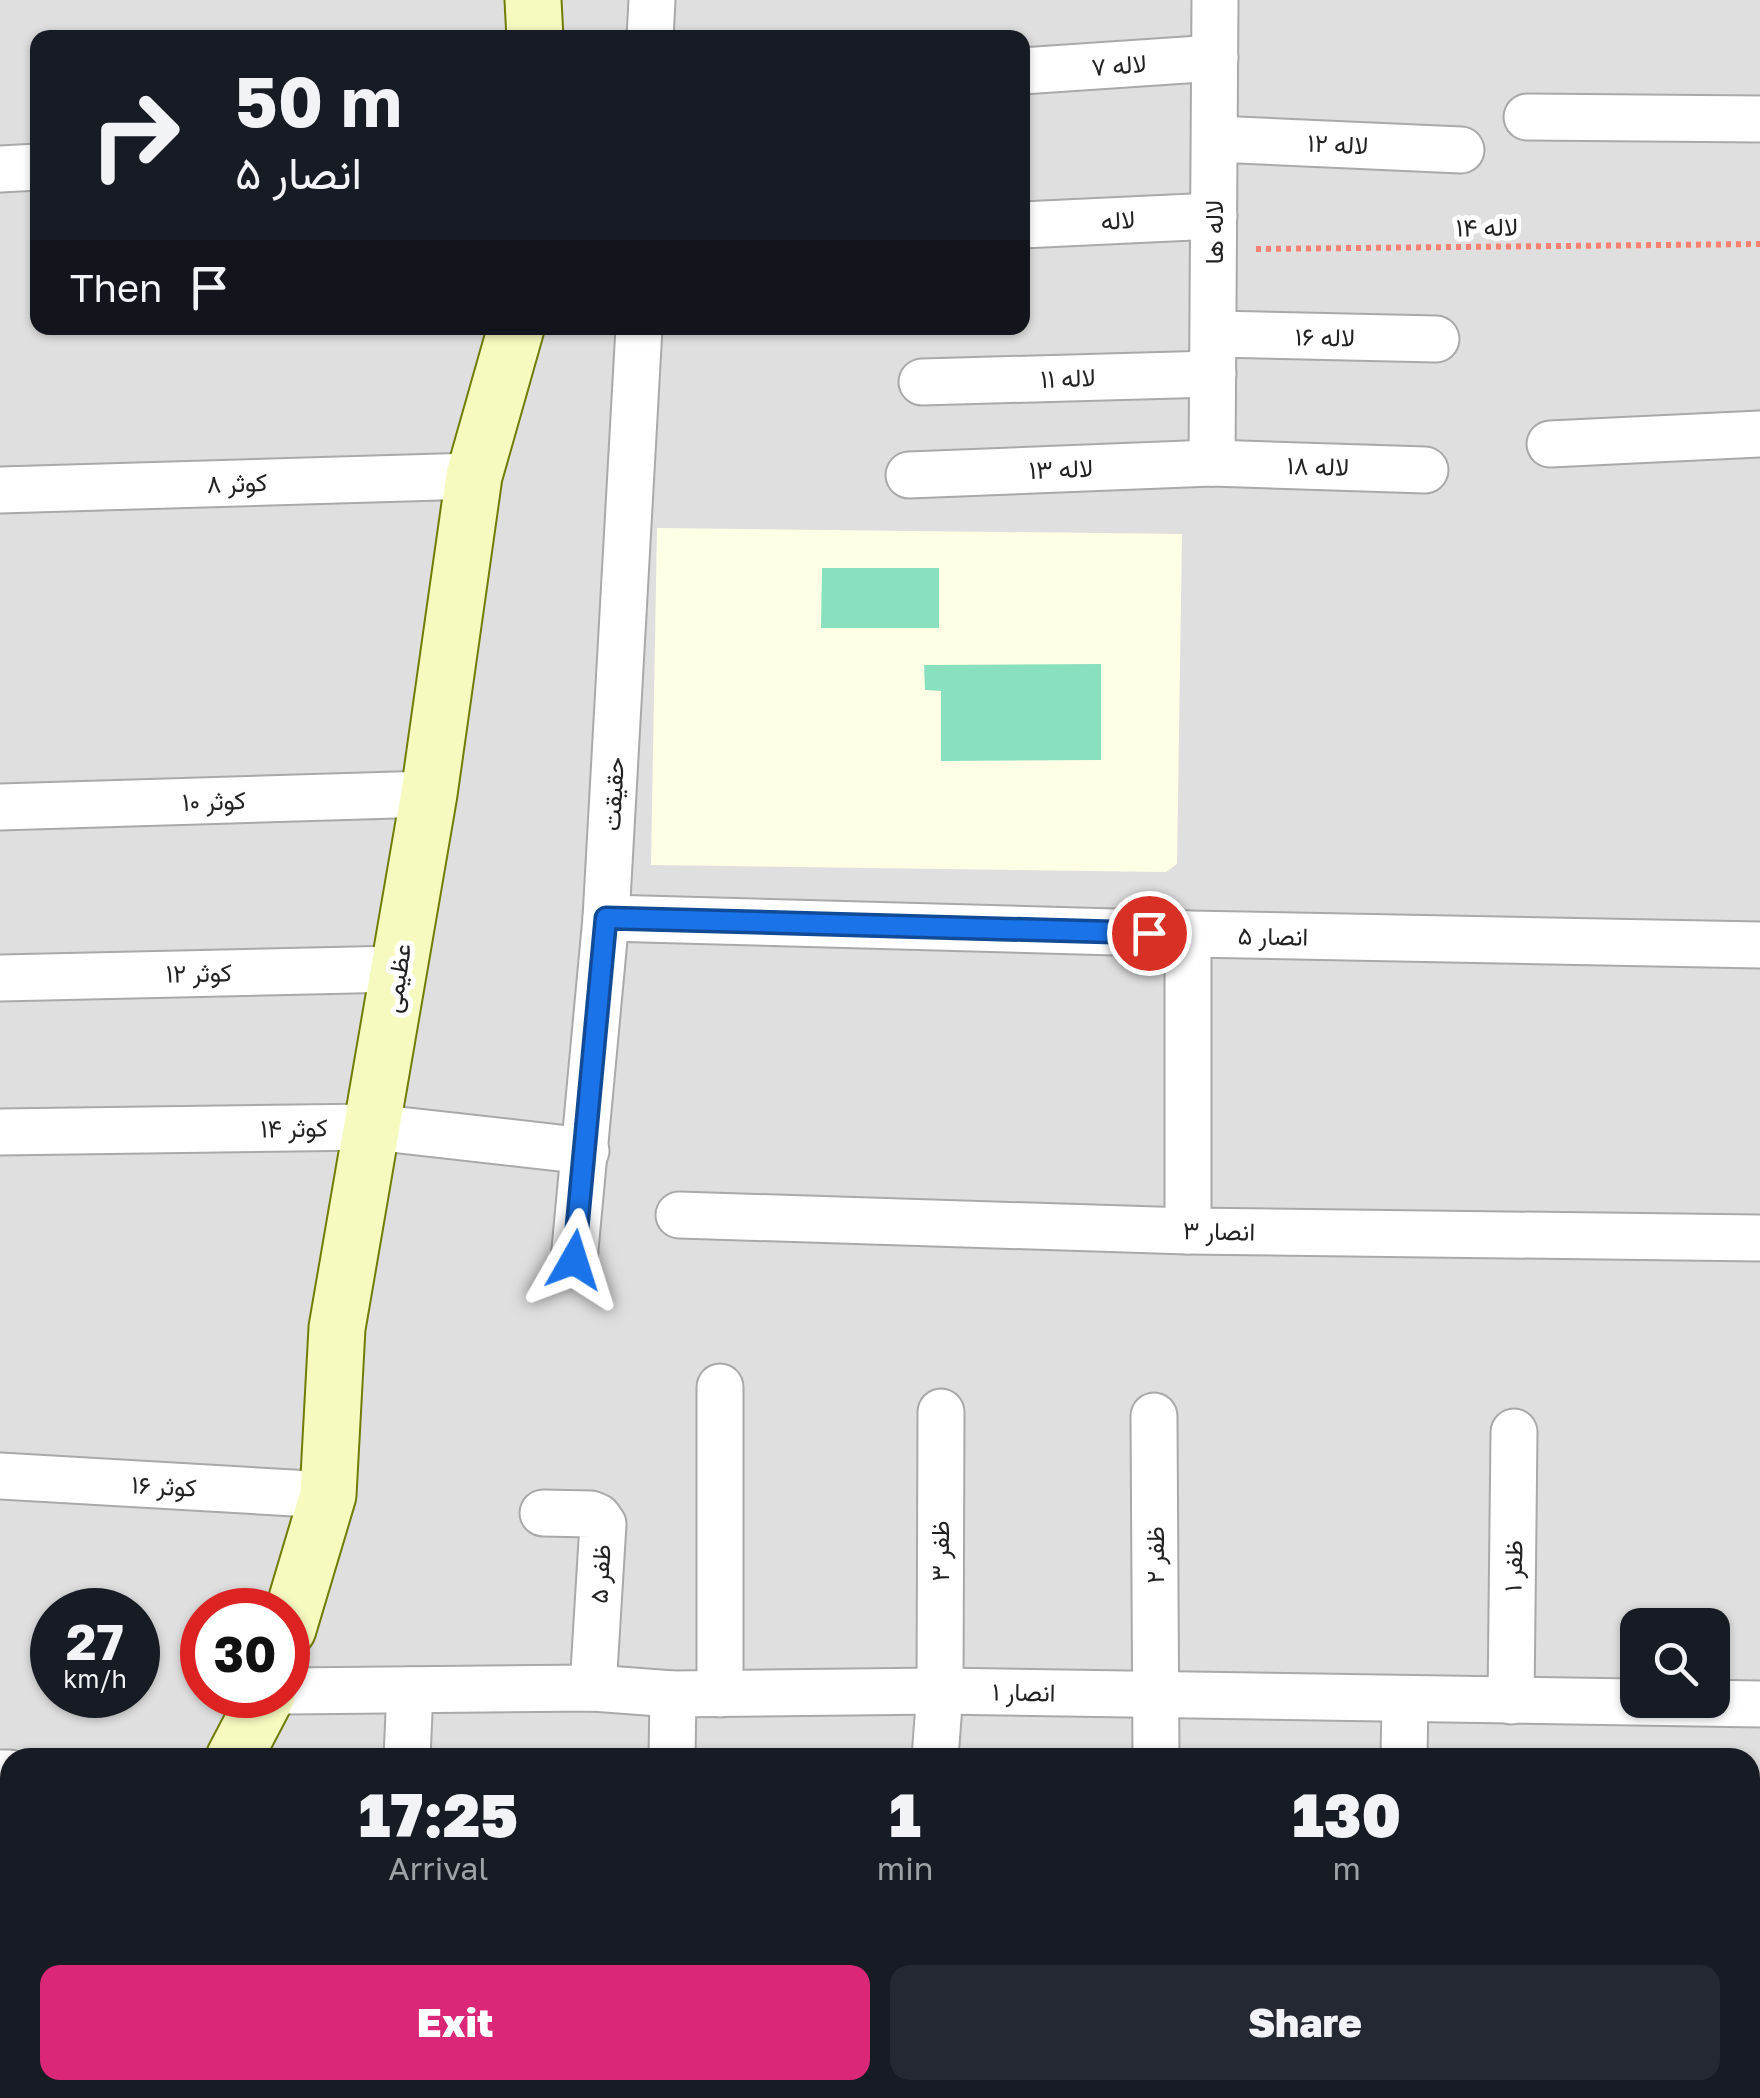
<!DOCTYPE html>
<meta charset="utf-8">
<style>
body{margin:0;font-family:"Golos Text",Vazirmatn,sans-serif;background:#242831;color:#f1f3f6;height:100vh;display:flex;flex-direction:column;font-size:38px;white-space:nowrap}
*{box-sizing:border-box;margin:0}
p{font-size:32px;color:#9ea1a6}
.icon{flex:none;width:55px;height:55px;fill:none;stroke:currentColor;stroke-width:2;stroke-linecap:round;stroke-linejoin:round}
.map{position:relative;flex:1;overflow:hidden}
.details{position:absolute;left:0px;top:1748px;width:1760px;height:352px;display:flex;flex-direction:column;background:#171b24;border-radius:30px 30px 0 0;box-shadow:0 2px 8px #0004}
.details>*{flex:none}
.banner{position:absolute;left:30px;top:30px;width:1000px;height:305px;border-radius:20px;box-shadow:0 2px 8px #0004;background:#171b24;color:#f1f3f6;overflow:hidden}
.buttons{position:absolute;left:1620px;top:1608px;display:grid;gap:20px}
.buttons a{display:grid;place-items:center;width:110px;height:110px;border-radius:20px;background:#171b24;box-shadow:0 2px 8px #0004;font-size:50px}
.speed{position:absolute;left:30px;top:1588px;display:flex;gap:20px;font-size:50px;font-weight:700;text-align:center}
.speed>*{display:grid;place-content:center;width:130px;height:130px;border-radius:50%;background:#171b24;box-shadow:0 2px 8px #0004;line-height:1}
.speed small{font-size:25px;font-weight:400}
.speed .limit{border:15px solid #d22;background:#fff;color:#111}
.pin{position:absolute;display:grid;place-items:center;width:85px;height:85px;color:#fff;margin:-42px;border:5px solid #fff;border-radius:50%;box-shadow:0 2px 10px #0007}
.me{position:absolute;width:110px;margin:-55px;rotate:6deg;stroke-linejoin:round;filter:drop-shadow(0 0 8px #0008)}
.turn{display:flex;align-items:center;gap:35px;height:210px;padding:0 40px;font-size:45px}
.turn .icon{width:130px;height:130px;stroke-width:2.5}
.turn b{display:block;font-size:70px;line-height:85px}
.then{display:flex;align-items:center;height:95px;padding:0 40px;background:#0003;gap:20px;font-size:38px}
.eta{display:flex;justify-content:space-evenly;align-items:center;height:170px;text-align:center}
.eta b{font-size:60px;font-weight:800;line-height:70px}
.button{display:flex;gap:20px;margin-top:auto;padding:20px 40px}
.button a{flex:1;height:115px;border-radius:20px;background:#db2777;color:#fff;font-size:40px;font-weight:800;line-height:115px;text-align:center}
.button a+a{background:#242831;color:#f1f3f6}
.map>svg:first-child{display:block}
.residential{fill:#e0dfdf;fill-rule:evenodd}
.education{fill:#ffffe5}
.wetland{fill:#c6e0d4}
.pitch{fill:#88e0be}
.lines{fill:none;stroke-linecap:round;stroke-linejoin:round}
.street-casing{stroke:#a9a9a9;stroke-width:49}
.secondary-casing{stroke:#707d05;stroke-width:59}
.path{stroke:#fa8072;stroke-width:6;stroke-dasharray:5 5;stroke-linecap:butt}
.street{stroke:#fff;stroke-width:45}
.secondary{stroke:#f7fabf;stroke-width:55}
.route-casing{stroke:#114b97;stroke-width:25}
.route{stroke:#1a73e8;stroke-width:18}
.labels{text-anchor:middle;stroke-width:10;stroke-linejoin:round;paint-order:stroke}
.street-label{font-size:25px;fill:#222;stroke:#fff}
</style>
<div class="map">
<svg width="1760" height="2098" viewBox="0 0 1760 2098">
<rect width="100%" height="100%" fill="#f2efe9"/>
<path class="residential" d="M0,0H1760V2062L1750,2078V1758H10V2090H1742L1737,2098H0ZM38,38H1022V328H38ZM52,1610H138V1695H52ZM202,1610H288V1695H202ZM1638,1625H1712V1700H1638Z"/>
<path class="education" d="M657,528L1182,534L1177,864L1166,872L651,865Z"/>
<path class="wetland" d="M885,2090H984V2098H884Z"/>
<g class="pitch">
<path d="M822,568H939V628H821Z"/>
<path d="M1101,664V760L941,761V691L925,690L924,665Z"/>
</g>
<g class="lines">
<defs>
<g id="street">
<path d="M650,38L652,0"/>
<path d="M1022,71L1215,58"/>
<path d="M1527,117L1760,119"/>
<path d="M1215,139L1461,150"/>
<path d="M0,169L38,167"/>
<path d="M1022,225L1214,216"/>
<path d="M1214,334L1436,339"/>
<path d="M922,382L1213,374"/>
<path d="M1550,444L1760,434"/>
<path d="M1212,463L1215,0"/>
<path d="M909,475L1212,463L1425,470"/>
<path d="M0,490L474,476"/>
<path d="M0,807L429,794"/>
<path d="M606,918L1188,934L1760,945"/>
<path d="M0,978L398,969"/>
<path d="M0,1132L373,1127L586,1151"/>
<path d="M679,1215L1188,1231L1760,1238"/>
<path d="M1188,1231V934"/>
<path d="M574,1260L606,918L639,328"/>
<path d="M1154,1416L1156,1758"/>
<path d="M0,1476L328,1495"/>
<path d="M543,1513L591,1514L598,1517L603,1524L593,1688"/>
<path d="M288,1691L593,1688L673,1694L940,1691L1760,1704"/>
<path d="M720,1694V1387"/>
<path d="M1511,1701L1514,1432"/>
<path d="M407,1758L410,1690"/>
<path d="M672,1758L673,1694"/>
<path d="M935,1758L940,1691L941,1412"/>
<path d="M1404,1758L1405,1699"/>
<path d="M0,1773H10"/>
<path d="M1750,1993H1760"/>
<path d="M1160,2090V2098"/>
<path d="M390,2098L391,2090"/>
<path d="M769,2098L770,2090"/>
<path d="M874,2098L875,2090"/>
<path d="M1400,2098L1401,2090"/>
</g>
<g id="secondary">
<path d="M533,0L535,38"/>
<path d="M288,1629L328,1495L337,1328L429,794L474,476L516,328"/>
<path d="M234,1758L267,1695"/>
<path d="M162,2090L166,2098"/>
</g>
</defs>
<use href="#street" class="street-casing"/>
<use href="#secondary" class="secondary-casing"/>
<path class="path" d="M1256,249L1760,244"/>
<use href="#street" class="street"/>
<use href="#secondary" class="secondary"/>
</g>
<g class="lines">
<defs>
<path id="route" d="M574,1260L606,918L1149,933"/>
</defs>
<use href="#route" class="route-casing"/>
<use href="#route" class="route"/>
</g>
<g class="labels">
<g class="street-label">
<text transform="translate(1119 65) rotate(-4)" y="9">لاله ۷</text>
<text transform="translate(1338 144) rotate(3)" y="9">لاله ۱۲</text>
<text transform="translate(1118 220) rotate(-3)" y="9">لاله</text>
<text transform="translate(1487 227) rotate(-1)" y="9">لاله ۱۴</text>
<text transform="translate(1214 232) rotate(-90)" y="9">لاله ها</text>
<text transform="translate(1325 337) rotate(1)" y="9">لاله ۱۶</text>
<text transform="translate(1068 378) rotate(-2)" y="9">لاله ۱۱</text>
<text transform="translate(1318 466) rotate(2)" y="9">لاله ۱۸</text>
<text transform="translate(1061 469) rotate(-2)" y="9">لاله ۱۳</text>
<text transform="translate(237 483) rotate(-2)" y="9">کوثر ۸</text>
<text transform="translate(613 794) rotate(-87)" y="9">حقیقت</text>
<text transform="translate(214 801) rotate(-2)" y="9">کوثر ۱۰</text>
<text transform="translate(1273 936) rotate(1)" y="9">انصار ۵</text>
<text transform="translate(199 973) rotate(-1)" y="9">کوثر ۱۲</text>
<text transform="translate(397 978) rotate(-81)" y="9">عظیمی</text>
<text transform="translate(294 1128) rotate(-1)" y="9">کوثر ۱۴</text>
<text transform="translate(1219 1231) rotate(1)" y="9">انصار ۳</text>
<text transform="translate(164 1486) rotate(3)" y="9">کوثر ۱۶</text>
<text transform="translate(940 1551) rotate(-90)" y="9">ظفر ۳</text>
<text transform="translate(1155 1555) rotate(-90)" y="9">ظفر ۲</text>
<text transform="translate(1513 1566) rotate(-89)" y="9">ظفر ۱</text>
<text transform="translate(600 1574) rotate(-87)" y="9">ظفر ۵</text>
<text transform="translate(1024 1692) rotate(1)" y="9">انصار ۱</text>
</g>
</g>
</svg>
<div class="buttons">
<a><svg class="icon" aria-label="search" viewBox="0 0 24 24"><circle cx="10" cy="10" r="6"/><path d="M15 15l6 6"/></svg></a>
</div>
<div class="speed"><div>27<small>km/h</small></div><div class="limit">30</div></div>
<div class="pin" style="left:1149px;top:933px;background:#d93025"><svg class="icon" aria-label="arrive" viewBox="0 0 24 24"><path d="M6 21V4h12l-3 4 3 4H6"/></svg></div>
<svg class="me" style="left:574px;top:1260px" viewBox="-20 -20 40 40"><path d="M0-17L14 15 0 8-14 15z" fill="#1a73e8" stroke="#fff" stroke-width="4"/></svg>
<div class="banner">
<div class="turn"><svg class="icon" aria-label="right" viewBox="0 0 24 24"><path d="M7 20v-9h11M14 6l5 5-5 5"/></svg><div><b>50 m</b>انصار ۵</div></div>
<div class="then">Then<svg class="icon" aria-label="arrive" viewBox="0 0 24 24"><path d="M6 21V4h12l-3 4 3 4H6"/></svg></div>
</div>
<section class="details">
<div class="eta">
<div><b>17:25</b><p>Arrival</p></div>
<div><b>1</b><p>min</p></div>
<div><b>130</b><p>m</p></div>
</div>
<div class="button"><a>Exit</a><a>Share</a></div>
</section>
</div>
